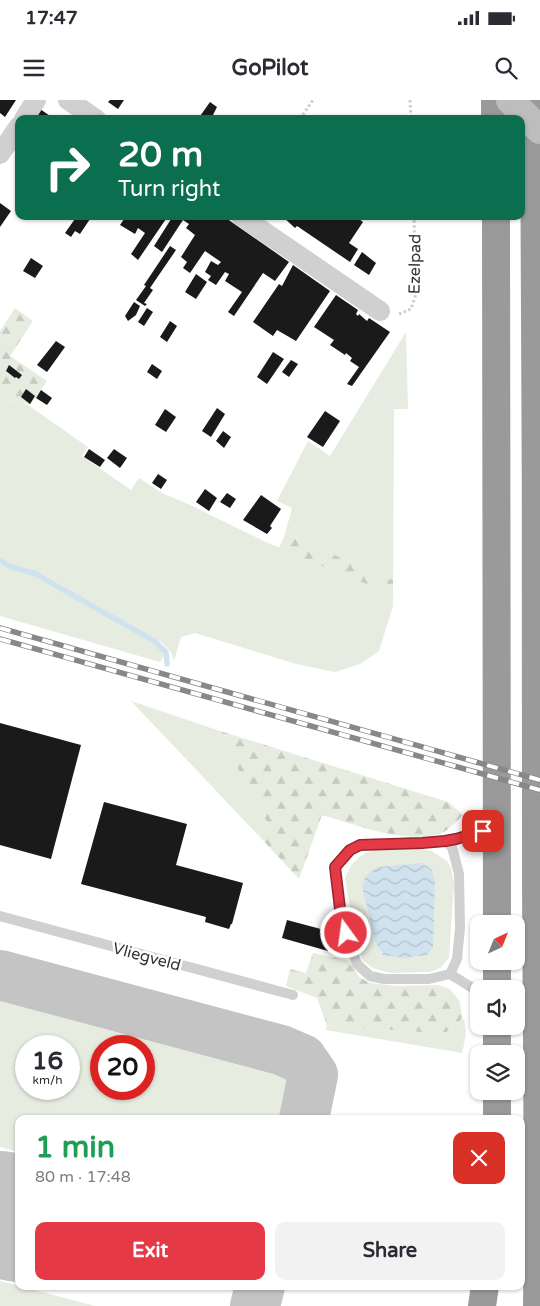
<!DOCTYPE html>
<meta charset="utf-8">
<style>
body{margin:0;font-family:"Varela Round",sans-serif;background:#f2f2f3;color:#2b2b33;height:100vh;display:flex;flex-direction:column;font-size:19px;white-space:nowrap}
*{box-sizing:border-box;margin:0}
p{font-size:16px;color:#7c7c81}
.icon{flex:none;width:28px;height:28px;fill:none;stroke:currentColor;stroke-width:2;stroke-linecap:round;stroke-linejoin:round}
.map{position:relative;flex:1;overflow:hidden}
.details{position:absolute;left:15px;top:1015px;width:510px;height:175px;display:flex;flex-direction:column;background:#fff;border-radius:10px;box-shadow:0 1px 4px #0004}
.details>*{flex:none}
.guide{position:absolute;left:15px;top:15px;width:510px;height:105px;border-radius:10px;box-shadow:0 1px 4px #0004;background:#0b6e4f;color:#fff;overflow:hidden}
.needle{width:32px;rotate:43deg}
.buttons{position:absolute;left:470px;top:815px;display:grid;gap:10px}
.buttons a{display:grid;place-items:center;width:55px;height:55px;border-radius:10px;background:#fff;box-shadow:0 1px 4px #0004;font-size:25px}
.speed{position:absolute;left:15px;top:935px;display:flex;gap:10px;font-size:25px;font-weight:700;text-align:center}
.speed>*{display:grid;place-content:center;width:65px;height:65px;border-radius:50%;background:#fff;box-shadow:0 1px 4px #0004;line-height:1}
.speed small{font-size:12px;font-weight:400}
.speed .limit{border:8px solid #d22;background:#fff;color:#111}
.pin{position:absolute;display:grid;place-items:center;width:42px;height:42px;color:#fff;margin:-21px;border-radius:10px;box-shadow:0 2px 8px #0006}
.me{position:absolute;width:55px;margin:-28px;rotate:346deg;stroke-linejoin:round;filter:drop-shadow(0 0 4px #0008)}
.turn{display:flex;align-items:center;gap:18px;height:105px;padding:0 20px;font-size:22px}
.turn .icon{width:65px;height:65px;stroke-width:2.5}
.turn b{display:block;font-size:35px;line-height:42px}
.round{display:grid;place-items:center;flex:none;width:52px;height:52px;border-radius:10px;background:#f2f2f3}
.headline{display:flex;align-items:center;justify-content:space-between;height:85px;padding:0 20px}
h1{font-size:30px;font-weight:700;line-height:38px;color:#1e9e55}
.primary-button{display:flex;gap:10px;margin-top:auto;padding:10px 20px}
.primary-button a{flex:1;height:58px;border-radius:10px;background:#e63946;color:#fff;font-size:20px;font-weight:700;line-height:58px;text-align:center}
.primary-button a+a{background:#f2f2f3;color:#2b2b33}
.status{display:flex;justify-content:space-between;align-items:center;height:35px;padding:0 25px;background:#fff;direction:ltr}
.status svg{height:14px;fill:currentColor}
header{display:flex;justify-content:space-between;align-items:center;height:65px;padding:0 20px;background:#fff;font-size:22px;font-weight:700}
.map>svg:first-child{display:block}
.green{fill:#e6ecdf;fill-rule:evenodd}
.forest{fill:url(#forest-firs)}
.water{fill:url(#water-waves)}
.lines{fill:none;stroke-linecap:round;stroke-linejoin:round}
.stream{stroke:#cfe2ee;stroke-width:5.5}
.taxiway{stroke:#c4c4c4;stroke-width:50}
.runway{stroke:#c4c4c4;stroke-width:126}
.building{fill:#1a1a1a}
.path{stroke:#cdcdcd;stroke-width:3;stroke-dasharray:2.5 2.5;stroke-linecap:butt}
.lane{stroke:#d0d0d0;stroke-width:10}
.street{stroke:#d0d0d0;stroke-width:20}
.highway{stroke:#9a9a9a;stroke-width:28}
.rail-casing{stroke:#888;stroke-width:5.5}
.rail{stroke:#fff;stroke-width:4;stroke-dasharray:11;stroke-linecap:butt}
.secondary-bridge{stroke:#bdbdbd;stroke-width:28}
.route-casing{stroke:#96252e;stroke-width:12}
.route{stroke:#e63946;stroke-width:9}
.labels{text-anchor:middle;stroke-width:5;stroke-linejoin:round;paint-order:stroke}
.street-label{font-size:16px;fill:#333;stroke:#fff}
</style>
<div class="status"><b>17:47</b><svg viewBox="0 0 49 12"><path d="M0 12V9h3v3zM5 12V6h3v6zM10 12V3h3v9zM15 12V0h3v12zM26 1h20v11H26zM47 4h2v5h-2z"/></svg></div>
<header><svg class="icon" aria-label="menu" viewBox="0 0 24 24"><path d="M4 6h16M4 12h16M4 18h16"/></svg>GoPilot<svg class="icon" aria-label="search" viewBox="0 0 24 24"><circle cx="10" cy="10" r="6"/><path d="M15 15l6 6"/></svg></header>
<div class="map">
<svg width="540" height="1206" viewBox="0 0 540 1206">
<defs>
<pattern id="forest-firs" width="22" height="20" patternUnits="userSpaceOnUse" patternTransform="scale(1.25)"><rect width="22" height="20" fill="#e6ecdf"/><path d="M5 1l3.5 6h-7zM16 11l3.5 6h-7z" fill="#c6cbc0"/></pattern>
<pattern id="water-waves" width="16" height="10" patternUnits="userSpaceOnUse" patternTransform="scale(1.25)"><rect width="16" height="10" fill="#cfe2ee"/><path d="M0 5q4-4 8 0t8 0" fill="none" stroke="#b2c2cd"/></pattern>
</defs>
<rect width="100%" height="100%" fill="#fff"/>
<g class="green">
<path d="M406,232L408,309H394L393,480L285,434L292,408L277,401L308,341L330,356Z"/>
<path d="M22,301L88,347L82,356L131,390L139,378L162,393L188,404L268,443L393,495V506L379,551L360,564L335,572L296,564L195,533L181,537L174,561L171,552L162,543L44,475L4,462L0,457V302Z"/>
<path d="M0,464L6,468L32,475L49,484L159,547L164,555L160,562L0,516Z"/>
<path d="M131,601L217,630L268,724L258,735Z"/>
<path d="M417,748L432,751L447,761L451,768L454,783L449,858L440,868L430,872L390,873L373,868L363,861L357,846L345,779C357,743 386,749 417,748ZM365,777L383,855L375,841L362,787Z"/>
<path d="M0,891L269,963C297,981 293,990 285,1019H19V1052L0,1047ZM26,946H69V989H26ZM101,946H144V989H101Z"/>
<path d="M462,917C469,927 465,941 462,953L326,930L327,925L420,932H446L456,927Z"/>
<path d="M0,1181L95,1206H0Z"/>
</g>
<g class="forest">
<path d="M15,208L33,221L10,256L47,281L30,305L22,301L0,302V231Z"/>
<path d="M285,434L393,480V495L279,448Z"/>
<path d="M217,630L448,702L463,715C455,723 447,733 435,735C396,742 358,725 322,715L299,779L258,735L268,724Z"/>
<path d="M313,853L350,861L359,877L370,883L396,886L438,885L450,889L460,902L462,917L456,927L446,932H420L327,925L317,898L286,886L290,869L306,873Z"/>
</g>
<path class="water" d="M423,763L432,770L435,782L433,847L427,855L404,858L383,855L375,841L362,787L365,777L377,767Z"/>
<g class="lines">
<path class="stream" d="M0,460L8,466L36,474L154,541L166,552L167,564"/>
<g class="taxiway">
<path d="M0,875L281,950L302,959L313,975L304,1019"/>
<path d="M255,1206L260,1186"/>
</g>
<path class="runway" d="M0,1114L19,1119"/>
</g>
<g class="building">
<path d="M0,0H16L5,17L0,13Z"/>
<path d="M110,0H124L118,9L108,2Z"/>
<path d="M210,2L217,7L211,19H198Z"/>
<path d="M40,9L53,18L55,16L59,19H34Z"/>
<path d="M0,103L11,111L0,127Z"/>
<path d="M77,116H86L90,119L80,134L75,131L71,137L65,133Z"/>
<path d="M126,116H168L138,160L131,154L145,133L138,128L135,134L120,125Z"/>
<path d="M173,116H223L289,162L275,181L263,173L234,216L228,212L242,192L225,181L229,174L225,172L216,185L208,180L211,176L205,172L211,161L218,165L221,162L205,151L190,173L183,168L187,162L181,157L195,135L186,128L189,124L183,120L162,152L154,146Z"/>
<path d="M282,116H355L363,122L349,143L358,149L350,162L297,126L295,128Z"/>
<path d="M170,146L176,150L150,188L153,190L144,203L147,204L145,206L136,200L146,186L144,185Z"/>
<path d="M362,152L376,163L369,175L354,165Z"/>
<path d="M31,158L43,166L35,178L23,171Z"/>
<path d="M293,165L330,191L296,241L277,230L273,236L253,222L279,184L282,186Z"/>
<path d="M196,174L207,182L196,199L185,192Z"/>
<path d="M336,195L358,210L356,214L358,216L359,214L367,221L369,218L390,232L352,286L347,284L359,267L350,261L352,258L346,253L345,255L330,245L334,240L314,227Z"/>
<path d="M134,202L140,206L136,215L128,221L125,216Z"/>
<path d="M147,208L153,212L144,226L138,222Z"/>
<path d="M170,221L177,226L167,242L160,237Z"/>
<path d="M56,241L65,247L47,272L37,265Z"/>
<path d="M273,252L284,259L267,284L257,277Z"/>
<path d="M291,260L298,264L289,277L282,272Z"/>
<path d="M152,264L162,271L157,279L147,272Z"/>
<path d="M9,265L22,275L19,279L16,277L15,278L6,271Z"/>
<path d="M26,289L35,296L30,304L21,297Z"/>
<path d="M41,290L52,298L47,305L36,298Z"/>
<path d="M217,308L225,314L211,337L202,331Z"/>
<path d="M165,309L176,317L166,332L155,325Z"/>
<path d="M325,311L340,321L323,347L307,337Z"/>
<path d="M223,331L231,337L224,348L216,341Z"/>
<path d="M89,349L105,360L100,367L84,357Z"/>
<path d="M114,349L127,358L120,368L107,358Z"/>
<path d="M158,374L167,380L161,389L152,383Z"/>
<path d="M205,389L217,398L209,411L196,402Z"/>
<path d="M227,393L236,399L230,408L220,402Z"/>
<path d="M261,395L281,409L270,426L272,428L267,434L243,420Z"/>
<path d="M0,623L81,645L51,759L0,745Z"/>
<path d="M104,702L187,724L176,765L243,783L232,824H231L229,829L205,822L206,817L81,784Z"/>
<path d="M287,820L332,832L328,851L282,838Z"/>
</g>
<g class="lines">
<g class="path">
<path d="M410,0L411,19"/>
<path d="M300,19L313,0"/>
<path d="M399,214L411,209L416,194L414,116"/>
</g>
<g class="lane">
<path d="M445,741L452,747L459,774L460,828L457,859L450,874L429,879H384L370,876L357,864L341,817L335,767L349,750L360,745L422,743L456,739L496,727"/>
<path d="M0,816L293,895"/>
<path d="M450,874L479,892"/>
</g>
<g class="street">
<path d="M68,0L96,19"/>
<path d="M24,19L36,0"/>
<path d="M0,54L19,26"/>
<path d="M241,116L380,211"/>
</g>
<g class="highway">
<path d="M495,0V19"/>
<path d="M534,0C537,250 535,501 536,751C536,903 539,1054 537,1206"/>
<path d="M496,116L497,824"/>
<path d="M497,861V889"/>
<path d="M497,926V954"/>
<path d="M497,991V1019"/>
<path d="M482,1206L485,1186"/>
</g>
<defs>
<g id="rail">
<path d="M0,528L540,680"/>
<path d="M0,539L540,690"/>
</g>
</defs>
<use href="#rail" class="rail-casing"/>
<use href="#rail" class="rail"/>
<path class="secondary-bridge" d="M510,0L540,30"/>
</g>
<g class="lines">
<defs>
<path id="route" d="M346,833L341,817L335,767L350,750L360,745L422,743L445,741L456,739L483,731"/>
</defs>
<use href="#route" class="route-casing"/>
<use href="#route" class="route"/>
</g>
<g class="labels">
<g class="street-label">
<text transform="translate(414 164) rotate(-89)" y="6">Ezelpad</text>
<text transform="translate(147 856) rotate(15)" y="6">Vliegveld</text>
</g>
</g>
</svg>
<div class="buttons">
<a><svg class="needle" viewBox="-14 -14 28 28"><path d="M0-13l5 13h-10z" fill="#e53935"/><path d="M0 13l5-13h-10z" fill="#7c7c81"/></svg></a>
<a><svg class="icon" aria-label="sound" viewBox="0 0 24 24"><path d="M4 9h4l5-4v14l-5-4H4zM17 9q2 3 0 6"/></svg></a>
<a><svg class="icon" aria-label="layers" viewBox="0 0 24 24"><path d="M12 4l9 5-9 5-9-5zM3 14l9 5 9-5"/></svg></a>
</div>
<div class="speed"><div>16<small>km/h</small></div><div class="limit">20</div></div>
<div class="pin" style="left:483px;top:731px;background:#d93025"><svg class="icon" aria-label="arrive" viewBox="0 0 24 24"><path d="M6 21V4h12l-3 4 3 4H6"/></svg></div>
<svg class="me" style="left:346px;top:833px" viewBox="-20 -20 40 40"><circle r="17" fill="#e63946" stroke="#fff" stroke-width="3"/><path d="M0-11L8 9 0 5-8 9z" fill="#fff"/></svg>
<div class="guide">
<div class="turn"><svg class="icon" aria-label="right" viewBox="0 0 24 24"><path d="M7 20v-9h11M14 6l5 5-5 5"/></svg><div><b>20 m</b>Turn right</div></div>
</div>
<section class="details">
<div class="headline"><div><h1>1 min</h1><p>80 m · 17:48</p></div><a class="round" style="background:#d93025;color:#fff"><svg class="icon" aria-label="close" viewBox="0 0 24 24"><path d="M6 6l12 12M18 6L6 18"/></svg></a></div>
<div class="primary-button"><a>Exit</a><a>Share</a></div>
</section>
</div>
